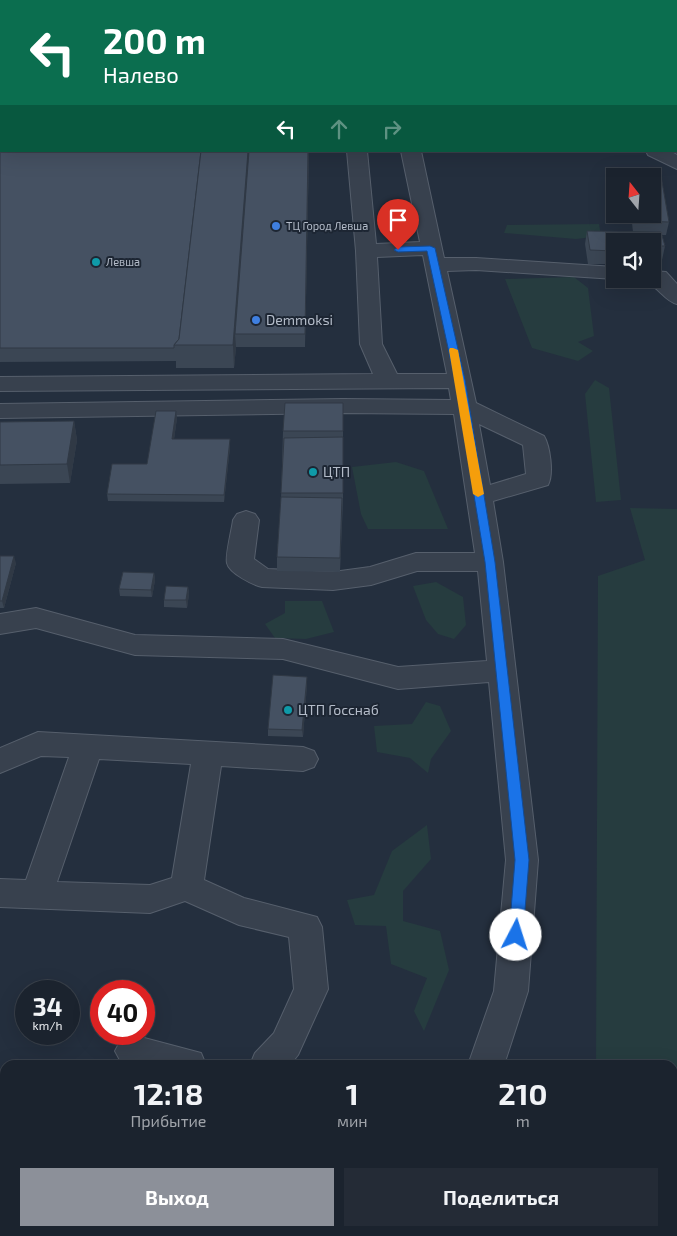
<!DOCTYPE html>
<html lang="ru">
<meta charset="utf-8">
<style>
body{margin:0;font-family:"Exo 2",sans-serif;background:#242b36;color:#f1f3f6;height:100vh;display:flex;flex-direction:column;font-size:19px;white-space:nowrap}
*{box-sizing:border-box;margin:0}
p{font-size:16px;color:#a0a4aa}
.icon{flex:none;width:28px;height:28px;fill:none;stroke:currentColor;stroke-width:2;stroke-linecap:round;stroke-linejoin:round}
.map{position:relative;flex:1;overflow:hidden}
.panel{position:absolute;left:0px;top:1060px;width:678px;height:176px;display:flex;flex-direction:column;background:#1b232e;border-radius:15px 15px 0 0;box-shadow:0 5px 20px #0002,0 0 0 1px #39404a}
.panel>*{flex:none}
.top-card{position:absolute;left:0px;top:0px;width:678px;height:152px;box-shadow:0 5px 20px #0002,0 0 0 1px #39404a;background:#0b6e4f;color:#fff;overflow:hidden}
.needle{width:32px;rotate:343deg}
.controls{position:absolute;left:606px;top:168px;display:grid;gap:10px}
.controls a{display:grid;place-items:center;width:55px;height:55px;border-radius:0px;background:#1b232e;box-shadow:0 5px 20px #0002,0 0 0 1px #39404a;font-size:25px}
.speed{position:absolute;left:15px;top:980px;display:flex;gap:10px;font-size:25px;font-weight:700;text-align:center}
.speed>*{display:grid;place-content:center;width:65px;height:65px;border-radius:50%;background:#1b232e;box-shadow:0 5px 20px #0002,0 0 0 1px #39404a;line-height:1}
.speed small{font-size:12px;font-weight:400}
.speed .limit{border:8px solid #d22;background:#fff;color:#111}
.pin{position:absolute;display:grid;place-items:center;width:42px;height:42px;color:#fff;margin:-51px -21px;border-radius:50% 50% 50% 0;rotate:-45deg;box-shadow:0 0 5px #0007}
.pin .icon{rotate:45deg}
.me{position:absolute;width:55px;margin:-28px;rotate:5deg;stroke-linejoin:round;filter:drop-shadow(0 0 4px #0008)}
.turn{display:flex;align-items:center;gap:18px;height:105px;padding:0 20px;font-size:22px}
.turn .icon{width:65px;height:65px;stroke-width:2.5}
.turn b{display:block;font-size:35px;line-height:42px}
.lanes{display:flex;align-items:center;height:48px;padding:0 20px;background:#0003;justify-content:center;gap:25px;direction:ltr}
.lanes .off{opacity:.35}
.eta{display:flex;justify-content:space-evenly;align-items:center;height:85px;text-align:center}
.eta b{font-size:30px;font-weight:700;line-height:35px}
.primary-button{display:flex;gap:10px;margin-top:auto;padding:10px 20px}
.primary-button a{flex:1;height:58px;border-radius:0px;background:#8c9099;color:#fff;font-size:20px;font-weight:700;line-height:58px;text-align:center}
.primary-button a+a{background:#242b36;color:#f1f3f6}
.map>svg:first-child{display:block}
.green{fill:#263c3f}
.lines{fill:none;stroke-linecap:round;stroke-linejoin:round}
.minor-casing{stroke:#565f6c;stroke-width:2}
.minor{fill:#38414e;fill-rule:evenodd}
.wall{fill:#3b4654}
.shaded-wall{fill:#303945}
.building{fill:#455162;stroke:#303945}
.route{fill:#1a73e8;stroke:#114b97}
.slow{fill:#f59e0b}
.shop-dot{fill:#3f7fe0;stroke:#1d2633;stroke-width:2}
.culture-dot{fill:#0f9aa8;stroke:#1d2633;stroke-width:2}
.labels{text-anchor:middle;stroke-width:4;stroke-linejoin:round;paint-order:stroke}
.far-poi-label{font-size:11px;fill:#b4bcc9;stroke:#1d2633;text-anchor:start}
.poi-label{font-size:14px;fill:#b4bcc9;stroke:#1d2633;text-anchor:start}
</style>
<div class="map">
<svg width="677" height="1236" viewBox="0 0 677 1236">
<rect width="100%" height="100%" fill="#242f3e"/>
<g class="green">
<path d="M599,224L601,236L576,239L504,233L507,225Z"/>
<path d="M574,277L588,288L594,336L578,342L593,351L578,361L532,348L505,279Z"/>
<path d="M595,380L609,388L621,500L596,502L585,394Z"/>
<path d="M396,462L424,471L448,529H368L361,514L352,467Z"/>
<path d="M630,508L677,509V1236H504L506,1231H672V1065H596L598,576L645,560Z"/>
<path d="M436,582L463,597L466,625L454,639L438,634L426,620L413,586Z"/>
<path d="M285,601H322L334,632L306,639L275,638L265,624L285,613Z"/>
<path d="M426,702L440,706L451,731L431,759L428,773L410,758L377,752L374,726L412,724Z"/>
<path d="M427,825L431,859L403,891V921L440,931L449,970L424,1031L414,1011L427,978L391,964L386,926L355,925L347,900L374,895L392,851Z"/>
</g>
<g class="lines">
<defs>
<g id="minor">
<rect x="244" y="0" width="16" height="1"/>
<rect x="373" y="0" width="16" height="1"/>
<path d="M468,0H485V1H469Z"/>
<path d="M676,116L677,117V129L676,128Z"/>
<rect x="0" y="127" width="1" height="12"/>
<path d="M347,151H367L376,244L420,242L401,151H421L444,258H476L615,267V279H618H615L476,270L447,271L476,403L544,436C550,446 554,474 548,485L493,501L503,562L538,860L528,991L504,1065H468L494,991L506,860L489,682L398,689L283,659L135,655L36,628L0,634V614L36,608L135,635L283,639L398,667L487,661L478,571H417L371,585L333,590L262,587C253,585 229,573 227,563C225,556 232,529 233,520L237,514L246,511L255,514L259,520L254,559L268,569L333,572L370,567L416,553H475L454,414L343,413L0,418V404L343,399L451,400L449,388L0,391V377L373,374L360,344L356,251ZM423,255L447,374H397L382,344L377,257ZM479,424L523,445L526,474L490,485Z"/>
<path d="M646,151H670L677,155V169L648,155Z"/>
<path d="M652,271L666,272L677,284V304C663,300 658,285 644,282L643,279H652Z"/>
<path d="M38,732L303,747L314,751L318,759L314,767L303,771L221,766L204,880L244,898L317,917L322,927L328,989L298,1055L290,1065H250L255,1053L274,1033L294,989L289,937L239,925L185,901L150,913L0,907V879L26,880L69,757L41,756L0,773V748ZM99,759L191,764L172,878L150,885L57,882Z"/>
<path d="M133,1035L201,1053L206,1065H127L121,1062L115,1051L121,1040Z"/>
<path d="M185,1231H225L223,1236H183Z"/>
<path d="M303,1231H346L344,1236H301Z"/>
</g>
</defs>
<use href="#minor" class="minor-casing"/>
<use href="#minor" class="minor"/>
</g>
<g class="wall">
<path d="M0,0H26V1H1V110H0Z"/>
<path d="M654,0H677V21H676V1H655Z"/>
<path d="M0,150L1,151H309L305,347H236L234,368H176V361L0,362Z"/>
<path d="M630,175L661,176L669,222L666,235H662L665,246L662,260L652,259V241H615V259H613L612,264H588L585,244L587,231L633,232L631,214H652V176H630Z"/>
<path d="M343,403V500L340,572L277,571V557L281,499L283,431Z"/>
<path d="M176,411L177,418L174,439H230V447L224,502L108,501L107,494L147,464Z"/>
<path d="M74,421L77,440L70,483L0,484V422Z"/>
<path d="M0,556L16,563L4,608H0Z"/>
<path d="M154,573L155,580L152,597L120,596L119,589Z"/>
<path d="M188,587L189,594L187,608L164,607V600Z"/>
<path d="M307,684L303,737L268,736V729Z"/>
</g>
<g class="shaded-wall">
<path d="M545,0H576L569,1H545Z"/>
<path d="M248,151H250L235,334L236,347L234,368L233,345Z"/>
<path d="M308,151H309L305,347V334Z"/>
<path d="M176,411L177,418L173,446L172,439Z"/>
<path d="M74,421L77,440L70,483L67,464Z"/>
<path d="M230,439V447L224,502V495Z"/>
<path d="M14,556L16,563L4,608L2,601Z"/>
<path d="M154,573L155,580L152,597L151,590Z"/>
<path d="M188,587L189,594L187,608L186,600Z"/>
<path d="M307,677V684L303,737L302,730Z"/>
</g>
<g class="building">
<path d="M0,0H20V1H1V97H0Z"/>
<path d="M171,0H209L208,1H171Z"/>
<path d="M668,0H677V9L676,8V1H669Z"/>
<path d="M0,150H1V151H201L179,339L174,345V348H0Z"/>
<path d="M201,151H248L233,345H174L179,339Z"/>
<path d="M249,151H308L305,334H235Z"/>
<path d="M630,175L661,176L669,222L636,221L635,214H652V176H630Z"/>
<path d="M587,231L661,232L665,246H652V241H615V246H613L614,251L590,250Z"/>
<path d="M285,403H343V431H283Z"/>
<path d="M156,411H176L172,439H230L224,495L107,494L112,464H147Z"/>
<path d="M74,421L67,464L0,465V422Z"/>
<path d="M343,437V493H281L284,438Z"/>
<path d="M281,497L342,498L340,558L277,557Z"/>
<path d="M0,556H14L2,601H0Z"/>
<path d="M123,572L154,573L151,590L119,589Z"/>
<path d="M166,586L188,587L186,600H164Z"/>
<path d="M273,675L307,677L302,730L268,729Z"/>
</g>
<path class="route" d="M430,246L435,248L465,380L495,562L529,860L523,935L521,939L516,941L511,939L509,935L515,860L485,562L455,380L427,251L398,252L394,250L398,247Z"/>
<path class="slow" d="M450,348H453L458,350L484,494L478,497L473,494L449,350Z"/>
<g class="shop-dot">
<circle cx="276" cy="226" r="5"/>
<circle cx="256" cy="320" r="5"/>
</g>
<g class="culture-dot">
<circle cx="96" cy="262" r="5"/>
<circle cx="313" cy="472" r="5"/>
<circle cx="288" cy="710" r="5"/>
</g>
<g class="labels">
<g class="far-poi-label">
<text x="286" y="230">ТЦ Город Левша</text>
<text x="106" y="266">Левша</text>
</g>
<g class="poi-label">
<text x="266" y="325">Demmoksi</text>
<text x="323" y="477">ЦТП</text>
<text x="298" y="715">ЦТП Госснаб</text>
</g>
</g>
</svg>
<div class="controls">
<a><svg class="needle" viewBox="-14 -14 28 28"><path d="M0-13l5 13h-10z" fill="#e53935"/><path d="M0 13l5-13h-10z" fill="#a0a4aa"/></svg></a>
<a><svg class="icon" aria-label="sound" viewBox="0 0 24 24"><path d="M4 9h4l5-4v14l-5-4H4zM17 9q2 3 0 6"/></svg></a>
</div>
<div class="speed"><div>34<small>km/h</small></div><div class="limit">40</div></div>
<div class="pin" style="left:398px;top:250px;background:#d93025"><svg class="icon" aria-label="arrive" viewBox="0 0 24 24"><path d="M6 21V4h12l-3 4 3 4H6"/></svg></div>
<svg class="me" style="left:516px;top:935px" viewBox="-20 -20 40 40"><circle r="19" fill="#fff"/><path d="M0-13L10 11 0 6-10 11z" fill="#1a73e8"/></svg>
<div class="top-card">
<div class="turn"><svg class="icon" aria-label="left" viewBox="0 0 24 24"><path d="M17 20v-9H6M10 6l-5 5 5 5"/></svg><div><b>200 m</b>Налево</div></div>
<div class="lanes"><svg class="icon" aria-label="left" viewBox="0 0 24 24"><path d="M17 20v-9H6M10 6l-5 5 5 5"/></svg><svg class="icon off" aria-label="ahead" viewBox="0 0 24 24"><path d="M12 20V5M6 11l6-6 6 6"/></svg><svg class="icon off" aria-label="right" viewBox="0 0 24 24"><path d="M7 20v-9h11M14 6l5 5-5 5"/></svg></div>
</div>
<section class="panel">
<div class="eta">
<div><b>12:18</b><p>Прибытие</p></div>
<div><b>1</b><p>мин</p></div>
<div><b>210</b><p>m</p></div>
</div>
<div class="primary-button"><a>Выход</a><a>Поделиться</a></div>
</section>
</div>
